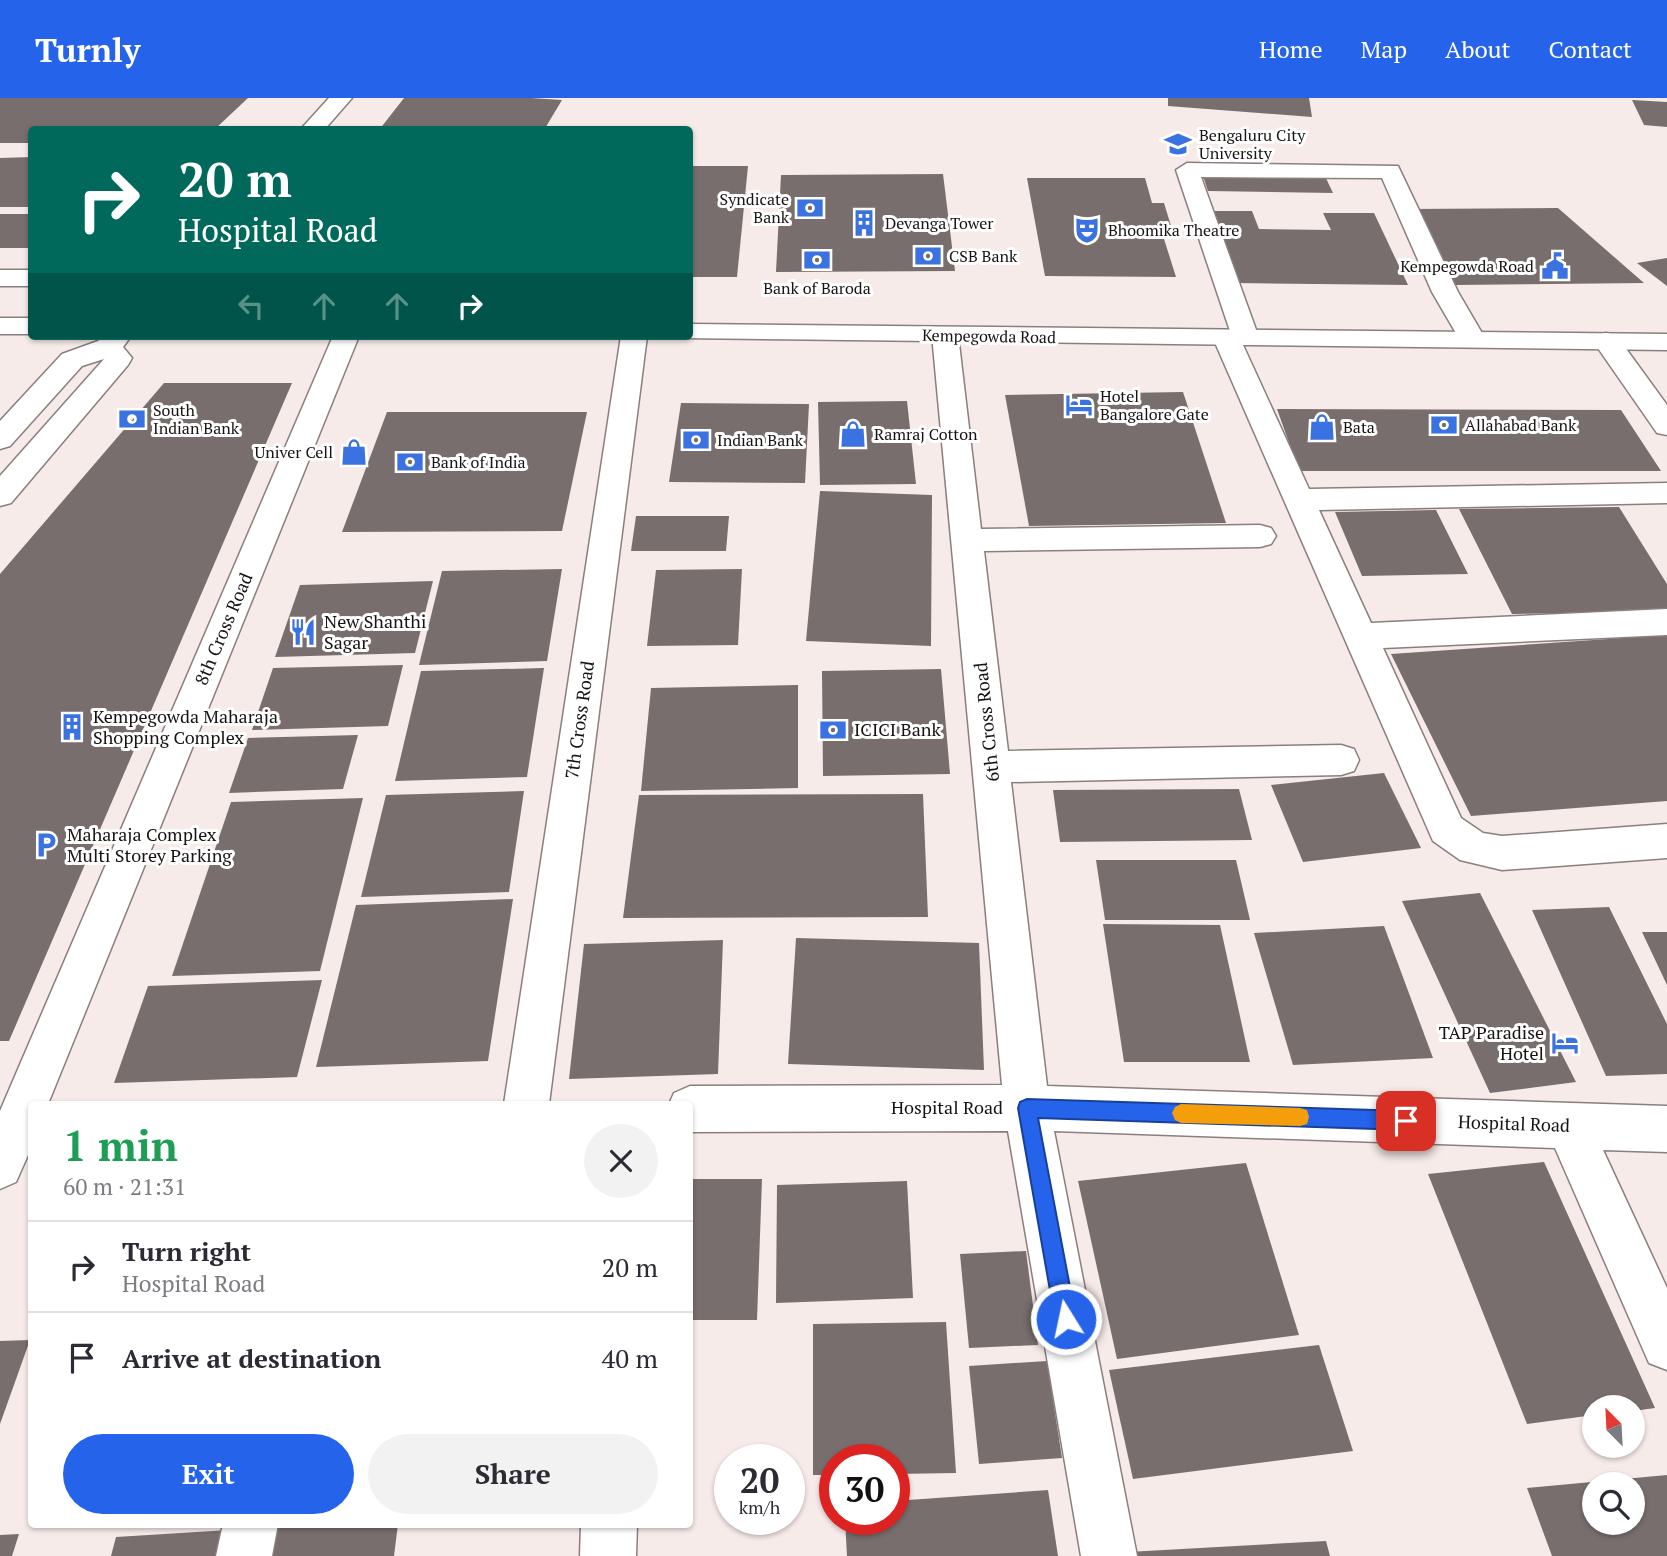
<!DOCTYPE html>
<meta charset="utf-8">
<style>
body{margin:0;font-family:"PT Serif",serif;background:#f2f2f3;color:#2b2b33;height:100vh;display:flex;flex-direction:column;font-size:26px;white-space:nowrap}
*{box-sizing:border-box;margin:0}
p{font-size:23px;color:#7c7c81}
.icon{flex:none;width:38px;height:38px;fill:none;stroke:currentColor;stroke-width:2;stroke-linecap:round;stroke-linejoin:round}
.map{position:relative;flex:1;overflow:hidden}
.drawer{position:absolute;left:28px;top:1003px;width:665px;height:427px;display:flex;flex-direction:column;background:#fff;border-radius:7px;box-shadow:0 2px 5px #0004}
.drawer>*{flex:none}
.hud{position:absolute;left:28px;top:28px;width:665px;height:214px;border-radius:7px;box-shadow:0 2px 5px #0004;background:#00695c;color:#fff;overflow:hidden}
.needle{width:46px;rotate:336deg}
.tools{position:absolute;left:1582px;top:1297px;display:grid;gap:14px}
.tools a{display:grid;place-items:center;width:63px;height:63px;border-radius:50%;background:#fff;box-shadow:0 2px 5px #0004;font-size:35px}
.speed{position:absolute;left:714px;top:1346px;display:flex;gap:14px;font-size:35px;font-weight:700;text-align:center}
.speed>*{display:grid;place-content:center;width:91px;height:91px;border-radius:50%;background:#fff;box-shadow:0 2px 5px #0004;line-height:1}
.speed small{font-size:18px;font-weight:400}
.speed .limit{border:10px solid #d22;background:#fff;color:#111}
.pin{position:absolute;display:grid;place-items:center;width:60px;height:60px;color:#fff;margin:-30px;border-radius:14px;box-shadow:0 4px 10px #0006}
.me{position:absolute;width:77px;margin:-38px;rotate:350deg;stroke-linejoin:round;filter:drop-shadow(0 0 5px #0008)}
.turn{display:flex;align-items:center;gap:24px;height:147px;padding:0 35px;font-size:32px}
.turn .icon{width:91px;height:91px;stroke-width:2.5}
.turn b{display:block;font-size:49px;line-height:60px}
.lanes{display:flex;align-items:center;height:66px;padding:0 35px;background:#0003;justify-content:center;gap:35px;direction:ltr}
.lanes .off{opacity:.35}
.round{display:grid;place-items:center;flex:none;width:74px;height:74px;border-radius:37px;background:#f2f2f3}
.headline{display:flex;align-items:center;justify-content:space-between;height:119px;padding:0 35px}
h1{font-size:42px;font-weight:800;line-height:52px;color:#1e9e55}
.button{display:flex;gap:14px;margin-top:auto;padding:14px 35px}
.button a{flex:1;height:80px;border-radius:42px;background:#2563eb;color:#fff;font-size:28px;font-weight:800;line-height:80px;text-align:center}
.button a+a{background:#f2f2f3;color:#2b2b33}
ul{padding:0;list-style:none}
li{display:flex;align-items:center;gap:21px;height:91px;padding:0 35px;border-top:2px solid #e1e1e2}
li div{flex:1}
li b{display:block;font-size:26px}
li em{font-style:normal}
header{display:flex;align-items:center;gap:42px;box-sizing:border-box;height:98px;padding:0 35px;background:#2563eb;color:#fff}
header strong{font-size:33px}
nav{display:flex;gap:38px;margin-inline-start:auto;font-size:24px}
.map>svg:first-child{display:block}
.building{fill:#786e6d;fill-rule:evenodd}
.lines{fill:none;stroke-linecap:round;stroke-linejoin:round}
.minor-casing{stroke:#897f7d;stroke-width:3}
.major-casing{stroke:#897f7d;stroke-width:3}
.minor{fill:#fff;fill-rule:evenodd}
.major{fill:#fff;fill-rule:evenodd}
.route{fill:#2563eb;stroke:#184099;stroke-width:2}
.slow{fill:#f59e0b}
.labels{text-anchor:middle;stroke-width:6;stroke-linejoin:round;paint-order:stroke}
.far-poi-label{font-size:16px;fill:#171313;stroke:#fff;text-anchor:start}
.far-street-label{font-size:16px;fill:#171313;stroke:#fff}
.poi-label{font-size:18px;fill:#171313;stroke:#fff;text-anchor:start}
.street-label{font-size:18px;fill:#171313;stroke:#fff}
</style>
<header>
<strong>Turnly</strong>
<nav><a>Home</a><a>Map</a><a>About</a><a>Contact</a></nav>
</header>
<div class="map">
<svg width="1667" height="1458" viewBox="0 0 1667 1458">
<rect width="100%" height="100%" fill="#f7ebe9"/>
<g class="building">
<path d="M0,0H248L214,32H32V45H0Z"/>
<path d="M404,0H531L562,2L544,32H379Z"/>
<path d="M1168,0H1309L1312,19L1168,8Z"/>
<path d="M1632,2L1667,4V29L1644,27Z"/>
<path d="M32,59V109H0V60Z"/>
<path d="M690,68H748L737,179H690Z"/>
<path d="M1201,72L1323,74L1333,95L1208,93Z"/>
<path d="M943,76L955,173L776,174L781,77Z"/>
<path d="M1027,80H1145L1152,105H1164L1175,141H1164L1176,179L1045,178Z"/>
<path d="M1558,110L1644,185L1454,187L1410,111Z"/>
<path d="M1214,113H1252L1259,131L1331,132L1323,115H1374L1408,187L1237,185Z"/>
<rect x="0" y="116" width="32" height="34"/>
<path d="M1667,160V188L1637,165Z"/>
<path d="M164,285H292L9,943H0V476Z"/>
<path d="M1183,294L1226,425L1029,428L1005,297Z"/>
<path d="M907,303L916,386L820,387L818,304Z"/>
<path d="M681,305L809,306L805,385L669,384Z"/>
<path d="M1277,311L1621,312L1661,373H1299Z"/>
<path d="M387,314H587L562,433L342,434Z"/>
<path d="M820,393L932,397L931,548L806,543Z"/>
<path d="M1619,409L1667,486V514L1512,516L1459,411Z"/>
<path d="M1436,412L1468,476L1362,478L1335,414Z"/>
<path d="M636,418H729L726,453H631Z"/>
<path d="M562,471L547,563L419,567L442,473Z"/>
<path d="M742,471L738,547L647,548L656,472Z"/>
<path d="M433,483L415,555L275,559L300,487Z"/>
<path d="M1667,537V703L1471,718L1391,556Z"/>
<path d="M403,567L388,628L252,632L273,570Z"/>
<path d="M544,570L527,679L395,683L421,573Z"/>
<path d="M941,571L950,676L823,678L822,573Z"/>
<path d="M798,587V690L641,693L651,590Z"/>
<path d="M358,637L343,691L229,695L248,640Z"/>
<path d="M1384,675L1421,750L1303,764L1271,687Z"/>
<path d="M1239,691L1252,742L1060,744L1053,692Z"/>
<path d="M524,693L509,794L361,799L386,697Z"/>
<path d="M923,696L928,819L623,820L639,697Z"/>
<path d="M363,700L320,873L172,878L231,704Z"/>
<path d="M1096,762H1236L1250,822H1105Z"/>
<path d="M1480,795L1576,984L1490,995L1402,803Z"/>
<path d="M513,801L488,963L316,969L356,807Z"/>
<path d="M1609,809L1667,926V976L1606,978L1532,812Z"/>
<path d="M1103,826L1220,827L1250,964H1124Z"/>
<path d="M1384,828L1433,960L1293,967L1254,835Z"/>
<path d="M1642,834H1667V887Z"/>
<path d="M796,840L979,845L984,972L788,966Z"/>
<path d="M723,842L718,976L569,981L584,846Z"/>
<path d="M322,882L297,979L114,985L148,888Z"/>
<path d="M1544,1064L1655,1310L1633,1313V1309H1594V1317L1527,1326L1428,1076Z"/>
<path d="M1246,1065L1299,1237L1117,1261L1078,1083Z"/>
<path d="M691,1081H762L757,1222H690Z"/>
<path d="M907,1083L913,1200L776,1205L777,1087Z"/>
<path d="M1026,1153L1038,1247L969,1250L960,1156Z"/>
<path d="M946,1224L956,1375L894,1376V1362H835V1377H813V1226Z"/>
<path d="M30,1242L0,1326V1243Z"/>
<path d="M1319,1247L1353,1353L1133,1381L1109,1272Z"/>
<path d="M1047,1263L1062,1360L979,1366L969,1268Z"/>
<path d="M1667,1377V1458H1552L1527,1390ZM1594,1386H1633V1424H1594Z"/>
<path d="M1048,1392L1058,1458H847L845,1421H894V1403Z"/>
<path d="M398,1426L394,1458H264L269,1427Z"/>
<path d="M229,1432L223,1458H111L116,1439Z"/>
<path d="M19,1436L12,1458H0V1437Z"/>
<path d="M1326,1443L1330,1458H1128V1454Z"/>
</g>
<g class="lines">
<defs>
<g id="minor">
<path d="M329,0H352L324,32H300Z"/>
<path d="M1187,65L1398,68L1458,194L1486,242L1483,248H1463L1460,242L1432,194L1382,80L1201,79L1259,240L1256,246L1243,247L1309,391L1667,385V405L1319,412L1371,525L1667,511V537L1383,550L1461,720L1483,735L1502,738L1667,726V760L1502,772L1460,762L1433,743L1213,240L1216,234L1230,233L1176,72Z"/>
<rect x="0" y="172" width="32" height="16"/>
<path d="M945,229L954,231L958,237L981,431L1260,427L1271,430L1276,438L1271,446L1260,449L984,453L1008,653L1341,647L1354,651L1359,662L1354,673L1341,677L1011,684L1047,988L1667,1008V1054L1603,1052L1667,1190V1272L1649,1265L1555,1050L1054,1033L1137,1458H1081L1008,1033L690,1034V1006H669L674,995L690,988L1002,987L932,237L936,231Z"/>
<path d="M1606,235L1616,237L1667,307V337L1657,335L1593,243L1596,237Z"/>
<path d="M103,238H131L123,249L132,260L128,267L11,405L0,408V378L104,261L82,268L10,348L0,351V323L62,256L98,243Z"/>
<path d="M333,238H359L48,1006H32V1048L16,1084L0,1091V1013Z"/>
<path d="M621,238H647L549,1006H504Z"/>
<path d="M223,1426H278L272,1458H216Z"/>
<path d="M581,1426H637L636,1458H580Z"/>
</g>
<g id="major">
<rect x="0" y="220" width="32" height="16"/>
<path d="M690,226L1667,236V252L681,240L690,238Z"/>
</g>
</defs>
<use href="#minor" class="minor-casing"/>
<use href="#major" class="major-casing"/>
<use href="#minor" class="minor"/>
<use href="#major" class="major"/>
</g>
<path class="route" d="M1027,1001L1406,1013L1413,1016L1416,1023L1413,1029L1406,1032L1038,1020L1076,1221L1073,1228L1066,1231L1058,1228L1055,1221L1018,1010L1020,1004Z"/>
<path class="slow" d="M1181,1006L1300,1010L1307,1012L1309,1019L1307,1026L1300,1028L1181,1025L1175,1022L1172,1015L1175,1009Z"/>
<defs>
<symbol id="university-bare" viewBox="-9 -9 18 18"><path d="M0-5L7-2L0 1L-7-2ZM-4 1L0 2.5L4 1V4Q0 6-4 4Z" fill="#3b72e2" stroke="#fff" stroke-width="2.5" paint-order="stroke"/></symbol>
<symbol id="bank-bare" viewBox="-9 -9 18 18"><path d="M-6-4H6V4H-6ZM0-2.3a2.3 2.3 0 1 0 0 4.6a2.3 2.3 0 1 0 0-4.6Z" fill="#3b72e2" stroke="#fff" stroke-width="2.5" paint-order="stroke"/></symbol>
<symbol id="building-bare" viewBox="-9 -9 18 18"><path d="M-4-6H4V6H1V3H-1V6H-4ZM-2.5-4.3h1.7v1.8h-1.7ZM.8-4.3h1.7v1.8H.8ZM-2.5-1h1.7V.8h-1.7ZM.8-1h1.7V.8H.8Z" fill="#3b72e2" stroke="#fff" stroke-width="2.5" paint-order="stroke"/></symbol>
<symbol id="theatre-bare" viewBox="-9 -9 18 18"><path d="M-5-5.5Q0-4 5-5.5V0Q5 5 0 6Q-5 5-5 0ZM-3.3-2.5H-1v1.5H-3.3ZM1-2.5H3.3v1.5H1ZM-2.8 1Q0 5.5 2.8 1Z" fill="#3b72e2" stroke="#fff" stroke-width="2.5" paint-order="stroke"/></symbol>
<symbol id="civic-bare" viewBox="-9 -9 18 18"><path d="M-.6-6.5H3V-4.5H.6V-3L4-1V1h2V6H-6V1h2V-1L-.6-3ZM-1.2 2.5V6h2.4V2.5Z" fill="#3b72e2" stroke="#fff" stroke-width="2.5" paint-order="stroke"/></symbol>
<symbol id="hotel-bare" viewBox="-9 -9 18 18"><path d="M-6-4.5h1.5V1H6V5H4.5V3h-9V5H-6ZM-4 0a1.8 1.8 0 1 1 3.6 0ZM.5 0V-2.5h3Q6-2.5 6 0Z" fill="#3b72e2" stroke="#fff" stroke-width="2.5" paint-order="stroke"/></symbol>
<symbol id="shop-bare" viewBox="-9 -9 18 18"><path d="M-5-2.5h2.3a2.7 3.5 0 0 1 5.4 0H5L5.5 6h-11ZM-1.5-2.5h3a1.5 2.3 0 0 0-3 0Z" fill="#3b72e2" stroke="#fff" stroke-width="2.5" paint-order="stroke"/></symbol>
<symbol id="restaurant-bare" viewBox="-9 -9 18 18"><path d="M-5-6h1v4h1v-4h1v4h1v-4h1v5L-1.5 .5V6h-2V.5L-5-1ZM5-6V6H3V1.5H1.5Q1.5-4 5-6Z" fill="#3b72e2" stroke="#fff" stroke-width="2.5" paint-order="stroke"/></symbol>
<symbol id="parking-bare" viewBox="-9 -9 18 18"><path d="M-3.5-5.5H1a3.5 3.5 0 0 1 0 7H-1V5.5H-3.5ZM-1-3.4V-.6H.8a1.4 1.4 0 0 0 0-2.8Z" fill="#3b72e2" stroke="#fff" stroke-width="2.5" paint-order="stroke"/></symbol>
</defs>
<g fill-rule="evenodd">
<use href="#university-bare" x="1159" y="27" width="38" height="38"/>
<use href="#bank-bare" x="791" y="91" width="38" height="38"/>
<use href="#building-bare" x="845" y="106" width="38" height="38"/>
<use href="#theatre-bare" x="1068" y="113" width="38" height="38"/>
<use href="#bank-bare" x="909" y="139" width="38" height="38"/>
<use href="#bank-bare" x="798" y="143" width="38" height="38"/>
<use href="#civic-bare" x="1536" y="149" width="38" height="38"/>
<use href="#hotel-bare" x="1060" y="288" width="38" height="38"/>
<use href="#bank-bare" x="113" y="302" width="38" height="38"/>
<use href="#bank-bare" x="1425" y="308" width="38" height="38"/>
<use href="#shop-bare" x="1303" y="310" width="38" height="38"/>
<use href="#shop-bare" x="834" y="317" width="38" height="38"/>
<use href="#bank-bare" x="677" y="323" width="38" height="38"/>
<use href="#shop-bare" x="335" y="335" width="38" height="38"/>
<use href="#bank-bare" x="391" y="345" width="38" height="38"/>
<use href="#restaurant-bare" x="284" y="515" width="38" height="38"/>
<use href="#building-bare" x="53" y="610" width="38" height="38"/>
<use href="#bank-bare" x="814" y="613" width="38" height="38"/>
<use href="#parking-bare" x="27" y="728" width="38" height="38"/>
<use href="#hotel-bare" x="1546" y="926" width="38" height="38"/>
</g>
<g class="labels">
<g class="far-poi-label">
<text x="1199" y="43">Bengaluru City<tspan x="1199" dy="18">University</tspan></text>
<text x="789" y="107" text-anchor="end">Syndicate<tspan x="789" dy="18">Bank</tspan></text>
<text x="885" y="131">Devanga Tower</text>
<text x="1108" y="138">Bhoomika Theatre</text>
<text x="949" y="164">CSB Bank</text>
<text x="1534" y="174" text-anchor="end">Kempegowda Road</text>
<text x="817" y="196" text-anchor="middle">Bank of Baroda</text>
<text x="1100" y="304">Hotel<tspan x="1100" dy="18">Bangalore Gate</tspan></text>
<text x="153" y="318">South<tspan x="153" dy="18">Indian Bank</tspan></text>
<text x="1465" y="333">Allahabad Bank</text>
<text x="1343" y="335">Bata</text>
<text x="874" y="342">Ramraj Cotton</text>
<text x="717" y="348">Indian Bank</text>
<text x="333" y="360" text-anchor="end">Univer Cell</text>
<text x="431" y="370">Bank of India</text>
</g>
<g class="far-street-label">
<text transform="translate(989 238) rotate(1)" y="6">Kempegowda Road</text>
</g>
<g class="poi-label">
<text x="324" y="530">New Shanthi<tspan x="324" dy="21">Sagar</tspan></text>
<text x="93" y="625">Kempegowda Maharaja<tspan x="93" dy="21">Shopping Complex</tspan></text>
<text x="854" y="638">ICICI Bank</text>
<text x="67" y="743">Maharaja Complex<tspan x="67" dy="21">Multi Storey Parking</tspan></text>
<text x="1544" y="941" text-anchor="end">TAP Paradise<tspan x="1544" dy="21">Hotel</tspan></text>
</g>
<g class="street-label">
<text transform="translate(224 531) rotate(-67)" y="6">8th Cross Road</text>
<text transform="translate(580 622) rotate(-82)" y="6">7th Cross Road</text>
<text transform="translate(987 624) rotate(-96)" y="6">6th Cross Road</text>
<text x="947" y="1016">Hospital Road</text>
<text transform="translate(1514 1026) rotate(2)" y="6">Hospital Road</text>
</g>
</g>
</svg>
<div class="tools">
<a><svg class="needle" viewBox="-14 -14 28 28"><path d="M0-13l5 13h-10z" fill="#e53935"/><path d="M0 13l5-13h-10z" fill="#7c7c81"/></svg></a>
<a><svg class="icon" aria-label="search" viewBox="0 0 24 24"><circle cx="10" cy="10" r="6"/><path d="M15 15l6 6"/></svg></a>
</div>
<div class="speed"><div>20<small>km/h</small></div><div class="limit">30</div></div>
<div class="pin" style="left:1406px;top:1023px;background:#d93025"><svg class="icon" aria-label="arrive" viewBox="0 0 24 24"><path d="M6 21V4h12l-3 4 3 4H6"/></svg></div>
<svg class="me" style="left:1066px;top:1221px" viewBox="-20 -20 40 40"><circle r="17" fill="#2563eb" stroke="#fff" stroke-width="3"/><path d="M0-11L8 9 0 5-8 9z" fill="#fff"/></svg>
<div class="hud">
<div class="turn"><svg class="icon" aria-label="right" viewBox="0 0 24 24"><path d="M7 20v-9h11M14 6l5 5-5 5"/></svg><div><b>20 m</b>Hospital Road</div></div>
<div class="lanes"><svg class="icon off" aria-label="left" viewBox="0 0 24 24"><path d="M17 20v-9H6M10 6l-5 5 5 5"/></svg><svg class="icon off" aria-label="ahead" viewBox="0 0 24 24"><path d="M12 20V5M6 11l6-6 6 6"/></svg><svg class="icon off" aria-label="ahead" viewBox="0 0 24 24"><path d="M12 20V5M6 11l6-6 6 6"/></svg><svg class="icon" aria-label="right" viewBox="0 0 24 24"><path d="M7 20v-9h11M14 6l5 5-5 5"/></svg></div>
</div>
<section class="drawer">
<div class="headline"><div><h1>1 min</h1><p>60 m · 21:31</p></div><a class="round"><svg class="icon" aria-label="close" viewBox="0 0 24 24"><path d="M6 6l12 12M18 6L6 18"/></svg></a></div>
<ul>
<li><svg class="icon" aria-label="right" viewBox="0 0 24 24"><path d="M7 20v-9h11M14 6l5 5-5 5"/></svg><div><b>Turn right</b><p>Hospital Road</p></div><em>20 m</em></li>
<li><svg class="icon" aria-label="arrive" viewBox="0 0 24 24"><path d="M6 21V4h12l-3 4 3 4H6"/></svg><div><b>Arrive at destination</b></div><em>40 m</em></li>
</ul>
<div class="button"><a>Exit</a><a>Share</a></div>
</section>
</div>
